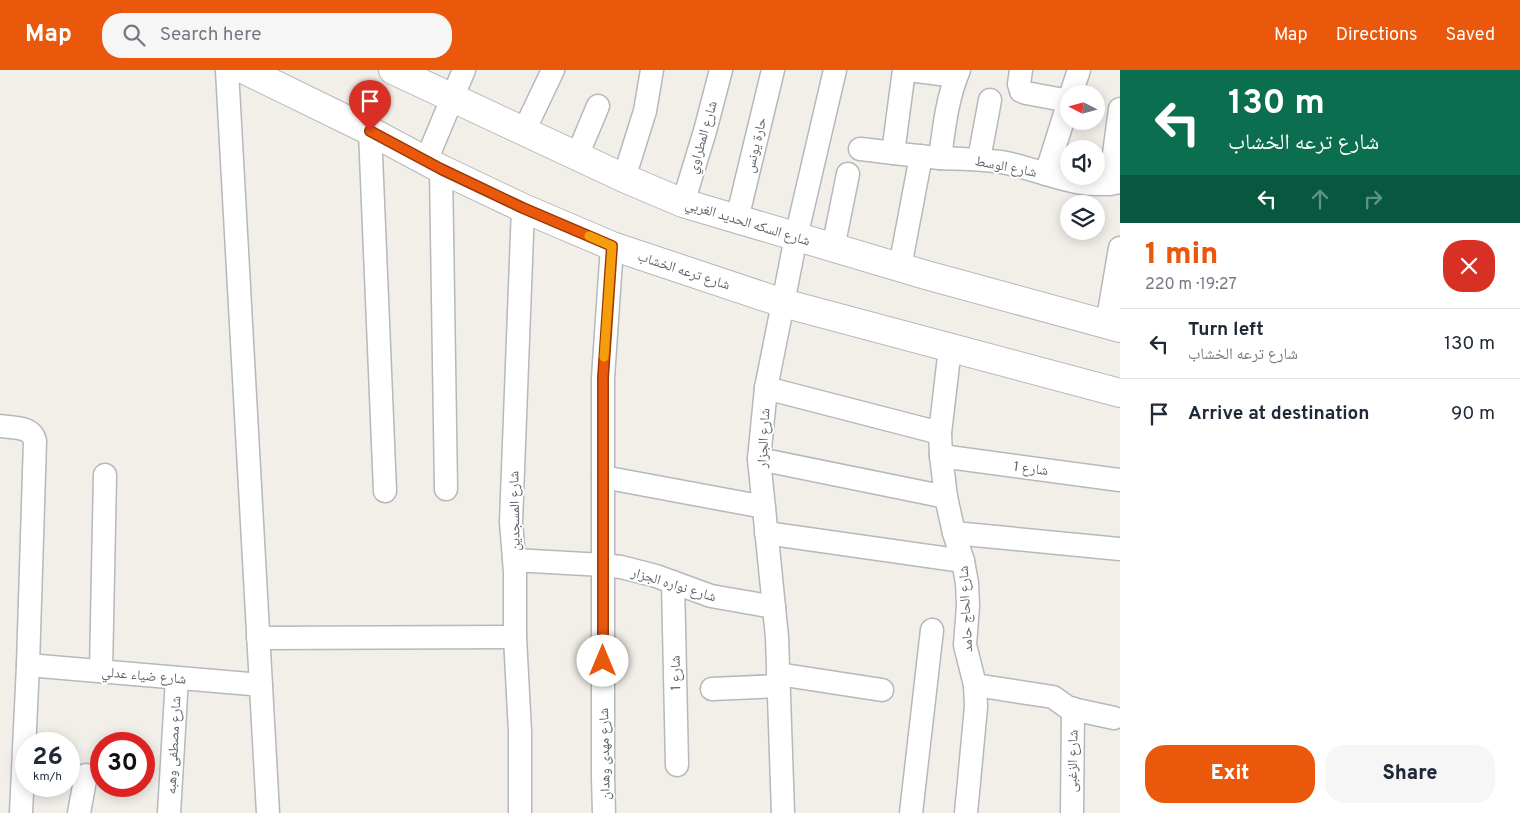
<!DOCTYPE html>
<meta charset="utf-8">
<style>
body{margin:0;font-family:Overpass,"Noto Naskh Arabic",sans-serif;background:#f6f6f7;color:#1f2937;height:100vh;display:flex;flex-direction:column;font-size:19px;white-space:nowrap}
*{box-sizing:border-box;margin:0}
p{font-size:16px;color:#747a83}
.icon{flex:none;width:28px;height:28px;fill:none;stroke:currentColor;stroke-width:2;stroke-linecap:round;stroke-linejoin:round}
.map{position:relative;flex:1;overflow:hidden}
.sheet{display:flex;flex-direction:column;background:#fff;width:400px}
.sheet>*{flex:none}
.hud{background:#0b6e4f;color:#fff;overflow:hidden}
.needle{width:32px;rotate:276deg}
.controls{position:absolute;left:1060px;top:15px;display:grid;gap:10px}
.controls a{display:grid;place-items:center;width:45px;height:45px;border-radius:50%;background:#fff;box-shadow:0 2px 12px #0003;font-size:25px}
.speed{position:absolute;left:15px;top:662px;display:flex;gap:10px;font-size:25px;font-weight:700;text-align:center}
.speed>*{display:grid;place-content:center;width:65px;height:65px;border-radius:50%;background:#fff;box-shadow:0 2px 12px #0003;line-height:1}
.speed small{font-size:12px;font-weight:400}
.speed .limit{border:8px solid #d22;background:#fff;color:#111}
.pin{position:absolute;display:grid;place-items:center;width:42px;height:42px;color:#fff;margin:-51px -21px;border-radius:50% 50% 50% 0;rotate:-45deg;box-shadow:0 0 5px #0007}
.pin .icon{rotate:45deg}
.me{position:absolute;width:55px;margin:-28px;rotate:0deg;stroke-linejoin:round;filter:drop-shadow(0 0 4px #0008)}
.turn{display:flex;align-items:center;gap:18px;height:105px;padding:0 25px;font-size:22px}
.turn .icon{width:65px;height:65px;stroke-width:2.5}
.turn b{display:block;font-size:35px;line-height:42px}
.lanes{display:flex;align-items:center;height:48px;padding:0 25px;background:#0003;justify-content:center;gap:25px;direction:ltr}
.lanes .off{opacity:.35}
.round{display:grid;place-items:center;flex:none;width:52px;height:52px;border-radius:20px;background:#f6f6f7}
.summary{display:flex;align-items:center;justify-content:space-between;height:85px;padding:0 25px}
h1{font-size:30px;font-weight:800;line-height:38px;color:#ea580c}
.primary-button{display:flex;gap:10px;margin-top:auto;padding:10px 25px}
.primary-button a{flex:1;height:58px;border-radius:20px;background:#ea580c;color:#fff;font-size:20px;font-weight:800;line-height:58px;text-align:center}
.primary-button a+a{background:#f6f6f7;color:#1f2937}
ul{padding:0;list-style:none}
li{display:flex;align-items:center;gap:15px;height:70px;padding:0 25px;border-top:1px solid #e0e1e3}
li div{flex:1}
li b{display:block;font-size:19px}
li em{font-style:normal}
header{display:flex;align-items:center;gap:30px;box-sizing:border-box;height:70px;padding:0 25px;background:#ea580c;color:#fff}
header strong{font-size:24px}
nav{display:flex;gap:28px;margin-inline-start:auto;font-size:18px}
.search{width:350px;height:45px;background:#f6f6f7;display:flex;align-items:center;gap:12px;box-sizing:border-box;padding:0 18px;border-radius:20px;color:#747a83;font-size:19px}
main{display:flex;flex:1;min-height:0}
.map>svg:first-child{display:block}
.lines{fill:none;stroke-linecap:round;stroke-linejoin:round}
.minor-casing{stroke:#b5b8bc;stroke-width:25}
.tertiary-casing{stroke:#b5b8bc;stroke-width:30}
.minor{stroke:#fff;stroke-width:22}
.tertiary{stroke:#fff;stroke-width:28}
.route-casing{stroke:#983908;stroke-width:12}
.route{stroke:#ea580c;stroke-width:9}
.slow{stroke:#f59e0b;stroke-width:9}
.labels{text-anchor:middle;stroke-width:4;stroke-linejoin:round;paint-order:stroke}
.street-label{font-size:14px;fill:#5f6368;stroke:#fff}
</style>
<header>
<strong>Map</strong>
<div class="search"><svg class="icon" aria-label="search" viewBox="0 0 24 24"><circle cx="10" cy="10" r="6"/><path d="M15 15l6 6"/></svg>Search here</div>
<nav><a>Map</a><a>Directions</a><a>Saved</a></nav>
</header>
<main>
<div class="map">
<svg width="1120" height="743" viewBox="0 0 1120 743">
<rect width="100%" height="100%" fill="#f1efe8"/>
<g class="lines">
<defs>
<g id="minor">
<path d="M227,0L268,743"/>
<path d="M909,0L956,6"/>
<path d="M1021,0L1019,14L1021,21L1026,23L1069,31"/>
<path d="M1071,24L1079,0"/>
<path d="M370,61L385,421"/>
<path d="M524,61L553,0"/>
<path d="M860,79C887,82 913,86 940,88C960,89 980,89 1001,92C1042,99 1076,121 1120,112"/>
<path d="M893,83L904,0"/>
<path d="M577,86L598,36"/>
<path d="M940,88C944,58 947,28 959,0"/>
<path d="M979,89L990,30"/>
<path d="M426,91L464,0"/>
<path d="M441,99L446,419"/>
<path d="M1046,104L1069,31"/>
<path d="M624,108L645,41L652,0"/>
<path d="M1110,114L1120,39"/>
<path d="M683,133L705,61L721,0"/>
<path d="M737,149L773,0"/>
<path d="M833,178L848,104"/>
<path d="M900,197L921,86"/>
<path d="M1107,254L1120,178"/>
<path d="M950,278L940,363L941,386L946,427L954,463L963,491L967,513L968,536L965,575L975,615L976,637L966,743"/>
<path d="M766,318L940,363"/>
<path d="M0,356C13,358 32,356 35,371L28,595L21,743"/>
<path d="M941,386L1120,410"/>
<path d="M759,389L946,427"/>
<path d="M603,407L764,437"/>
<path d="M766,463L963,491"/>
<path d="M954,463L1120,479"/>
<path d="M514,490L603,495L621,497L656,506L711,526L774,537"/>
<path d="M673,512L677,695"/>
<path d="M258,568L515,567"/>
<path d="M28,595L261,615"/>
<path d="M101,601L105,405"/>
<path d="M778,604L882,620"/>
<path d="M975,615L1053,627L1067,637L1077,640L1114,648"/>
<path d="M712,619L778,616"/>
<path d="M79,743L86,705"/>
<path d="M169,743L177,608"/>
<path d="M520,743V662L515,567V502L511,452L523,138"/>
<path d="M604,743L603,707V308L612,176"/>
<path d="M783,743L777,567L759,389L766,318L783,233L796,167L835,0"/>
<path d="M911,743L932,560"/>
<path d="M1072,743L1073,639"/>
</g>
<g id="tertiary">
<path d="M245,0L370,61L441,99L523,138L612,176L783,233L1120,323"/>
<path d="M393,0L624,108L683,133L926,205L1120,258"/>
</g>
</defs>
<use href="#minor" class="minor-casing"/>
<use href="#tertiary" class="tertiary-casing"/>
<use href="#minor" class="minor"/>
<use href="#tertiary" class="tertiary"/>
</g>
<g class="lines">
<defs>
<path id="route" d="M370,61L441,99L523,138L612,176L603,308V591"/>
</defs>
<use href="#route" class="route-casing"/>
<use href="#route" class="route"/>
<path class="slow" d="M589,166L612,176L604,287"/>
</g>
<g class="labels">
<g class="street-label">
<text transform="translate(702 67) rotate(-74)" y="5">شارع المطراوي</text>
<text transform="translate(755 75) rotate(-77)" y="5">حارة يونس</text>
<text transform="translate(1006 96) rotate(11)" y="5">شارع الوسط</text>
<text transform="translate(748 152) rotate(17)" y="5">شارع السكه الحديد الغربي</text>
<text transform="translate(684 200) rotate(18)" y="5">شارع ترعه الخشاب</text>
<text transform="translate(763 368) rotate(-87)" y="5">شارع الجزار</text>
<text transform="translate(1031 398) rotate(8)" y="5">شارع 1</text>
<text transform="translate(514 441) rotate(-91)" y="5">شارع المسجدين</text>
<text transform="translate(674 514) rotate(17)" y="5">شارع نواره الجزار</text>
<text transform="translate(965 539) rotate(-93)" y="5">شارع الحاج حامد</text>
<text transform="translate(675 603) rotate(-91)" y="5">شارع 1</text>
<text transform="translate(144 605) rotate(5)" y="5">شارع ضياء عدلي</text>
<text transform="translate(173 675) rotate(-87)" y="5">شارع مصطفى وهبه</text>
<text transform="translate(604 684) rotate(-91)" y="5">شارع مهدى وهدان</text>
<text transform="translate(1072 691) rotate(-89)" y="5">شارع الزغبى</text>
</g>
</g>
</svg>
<div class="controls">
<a><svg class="needle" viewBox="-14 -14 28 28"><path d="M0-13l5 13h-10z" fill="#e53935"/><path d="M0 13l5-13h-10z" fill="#747a83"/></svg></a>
<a><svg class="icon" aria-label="sound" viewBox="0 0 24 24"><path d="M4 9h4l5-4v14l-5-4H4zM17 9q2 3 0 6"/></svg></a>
<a><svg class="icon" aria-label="layers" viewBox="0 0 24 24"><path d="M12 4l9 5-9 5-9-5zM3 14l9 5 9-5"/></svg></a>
</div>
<div class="speed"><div>26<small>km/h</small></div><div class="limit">30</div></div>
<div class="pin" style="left:370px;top:61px;background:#d93025"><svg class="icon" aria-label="arrive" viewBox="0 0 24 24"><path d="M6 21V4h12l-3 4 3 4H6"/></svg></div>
<svg class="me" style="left:603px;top:591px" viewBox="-20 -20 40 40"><circle r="19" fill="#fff"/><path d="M0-13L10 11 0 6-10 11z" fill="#ea580c"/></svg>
</div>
<section class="sheet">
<div class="hud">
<div class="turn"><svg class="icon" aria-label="left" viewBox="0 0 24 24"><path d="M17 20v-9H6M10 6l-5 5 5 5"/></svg><div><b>130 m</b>شارع ترعه الخشاب</div></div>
<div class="lanes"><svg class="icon" aria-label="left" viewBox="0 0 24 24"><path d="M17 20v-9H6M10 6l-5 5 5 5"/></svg><svg class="icon off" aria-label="ahead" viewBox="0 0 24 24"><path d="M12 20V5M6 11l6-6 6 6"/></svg><svg class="icon off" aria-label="right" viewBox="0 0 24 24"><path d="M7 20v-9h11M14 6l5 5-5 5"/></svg></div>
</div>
<div class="summary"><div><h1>1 min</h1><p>220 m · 19:27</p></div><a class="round" style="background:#d93025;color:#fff"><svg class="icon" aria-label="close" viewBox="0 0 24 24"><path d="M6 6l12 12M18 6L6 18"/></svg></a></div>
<ul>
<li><svg class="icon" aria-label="left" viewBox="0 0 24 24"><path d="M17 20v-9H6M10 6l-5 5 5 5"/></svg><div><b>Turn left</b><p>شارع ترعه الخشاب</p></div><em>130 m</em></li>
<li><svg class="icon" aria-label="arrive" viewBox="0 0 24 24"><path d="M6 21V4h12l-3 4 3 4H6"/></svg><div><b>Arrive at destination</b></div><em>90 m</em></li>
</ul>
<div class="primary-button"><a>Exit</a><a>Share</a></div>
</section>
</main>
